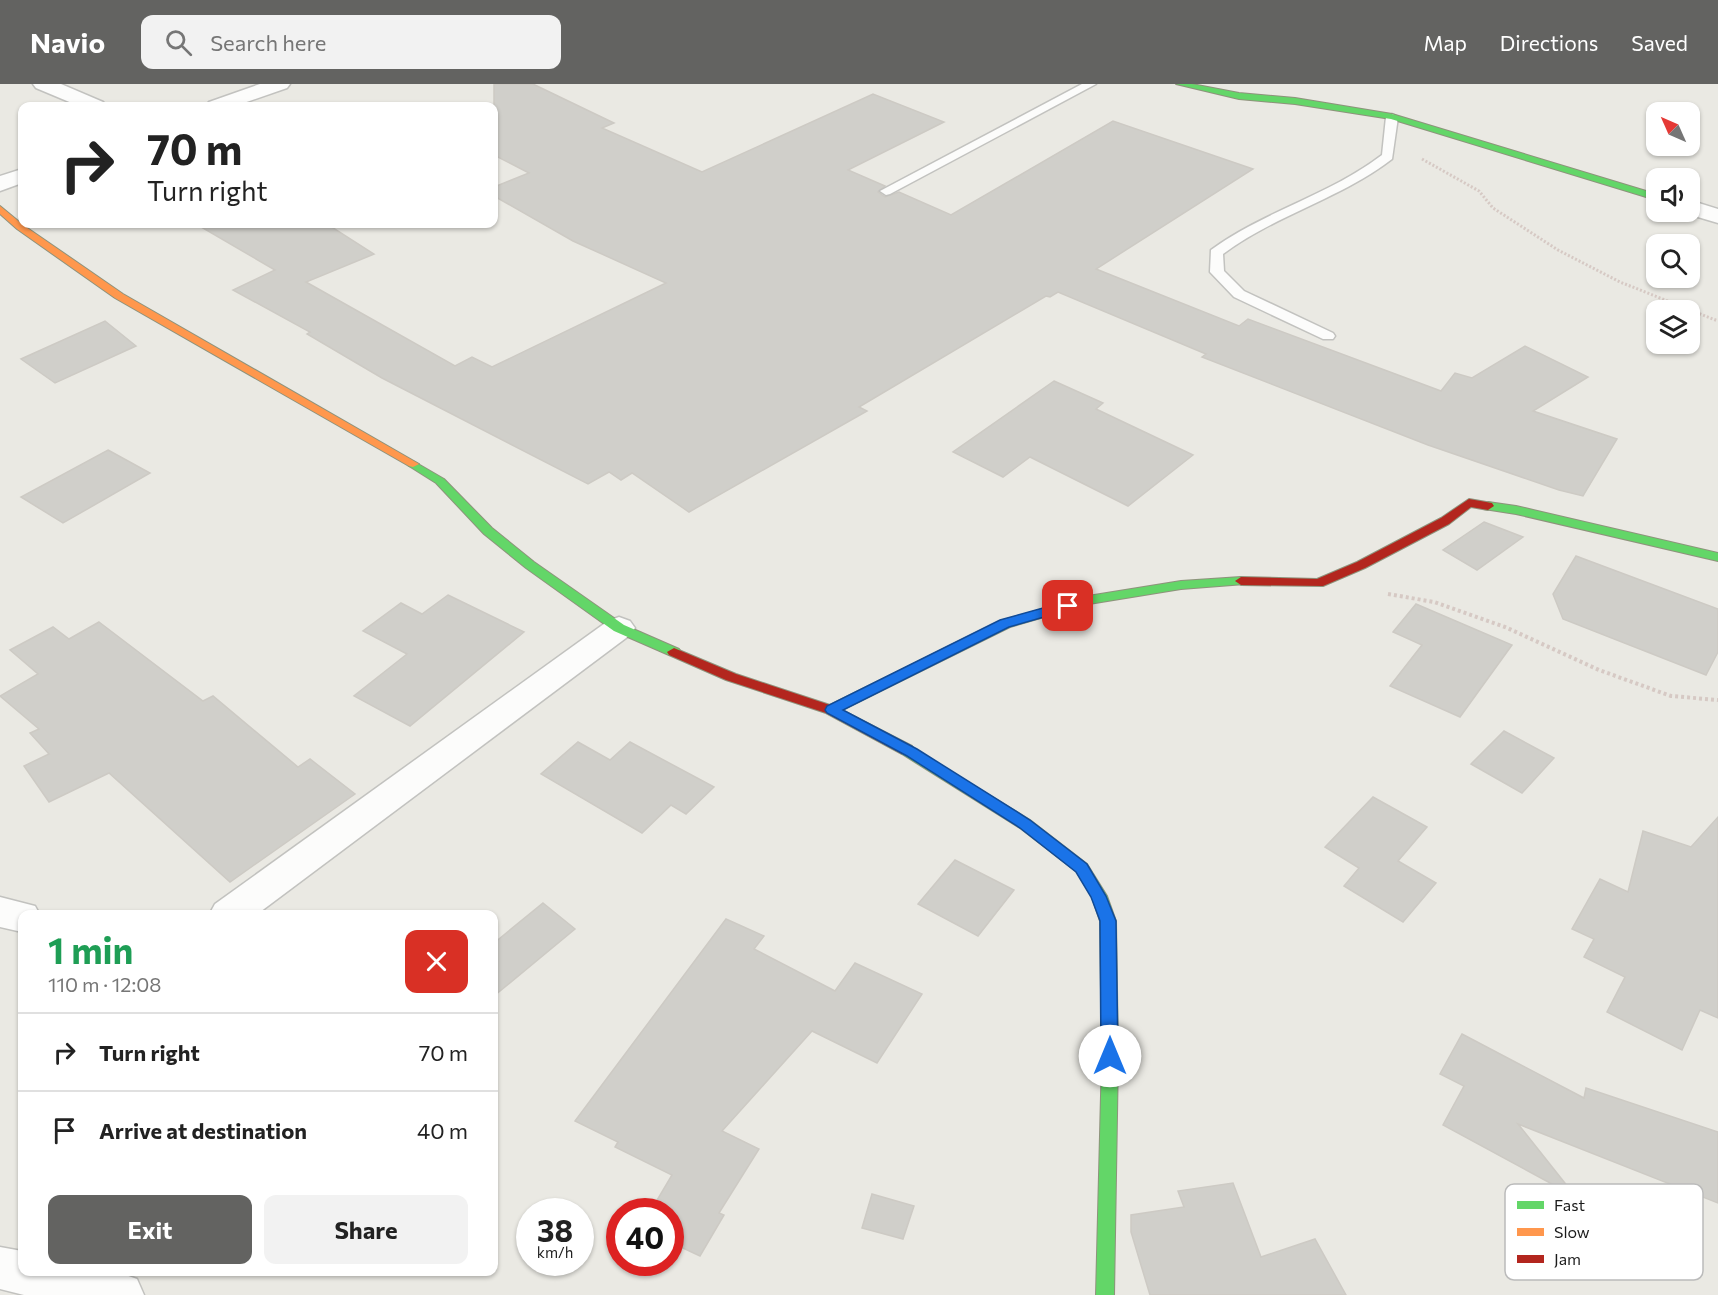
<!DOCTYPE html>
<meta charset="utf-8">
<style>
body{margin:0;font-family:Commissioner,sans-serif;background:#f2f2f2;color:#222;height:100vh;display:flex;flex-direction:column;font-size:22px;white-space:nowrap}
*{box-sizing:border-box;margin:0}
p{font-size:20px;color:#767676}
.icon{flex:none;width:33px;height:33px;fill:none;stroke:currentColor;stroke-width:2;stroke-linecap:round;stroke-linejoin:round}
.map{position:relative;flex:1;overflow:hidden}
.side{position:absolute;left:18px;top:826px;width:480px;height:366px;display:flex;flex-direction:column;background:#fff;border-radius:12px;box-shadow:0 2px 4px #0004}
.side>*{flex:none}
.top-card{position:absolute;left:18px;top:18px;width:480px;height:126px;border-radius:12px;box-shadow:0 2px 4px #0004;background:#fff;color:#222;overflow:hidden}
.needle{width:39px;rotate:315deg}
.tools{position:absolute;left:1646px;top:18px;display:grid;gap:12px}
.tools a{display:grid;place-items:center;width:54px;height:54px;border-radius:12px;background:#fff;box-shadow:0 2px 4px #0004;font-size:30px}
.speed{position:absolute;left:516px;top:1114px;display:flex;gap:12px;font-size:30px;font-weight:700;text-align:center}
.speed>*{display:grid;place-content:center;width:78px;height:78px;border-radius:50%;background:#fff;box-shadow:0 2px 4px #0004;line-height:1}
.speed small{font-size:15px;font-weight:400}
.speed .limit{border:9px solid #d22;background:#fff;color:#111}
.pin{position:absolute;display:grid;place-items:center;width:51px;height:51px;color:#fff;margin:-26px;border-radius:12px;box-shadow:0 3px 9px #0006}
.me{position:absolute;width:66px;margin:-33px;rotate:0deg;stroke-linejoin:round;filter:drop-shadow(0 0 4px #0008)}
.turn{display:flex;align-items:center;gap:21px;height:126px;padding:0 30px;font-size:27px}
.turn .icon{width:78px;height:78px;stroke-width:2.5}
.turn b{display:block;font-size:42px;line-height:51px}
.round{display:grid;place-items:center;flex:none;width:63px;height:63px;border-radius:12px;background:#f2f2f2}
.summary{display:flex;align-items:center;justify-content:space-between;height:102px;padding:0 30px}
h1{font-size:36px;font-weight:700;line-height:45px;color:#1e9e55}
.primary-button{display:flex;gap:12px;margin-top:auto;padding:12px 30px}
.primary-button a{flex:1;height:69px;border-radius:12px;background:#636361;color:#fff;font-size:24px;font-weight:700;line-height:69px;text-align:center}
.primary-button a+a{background:#f2f2f2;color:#222}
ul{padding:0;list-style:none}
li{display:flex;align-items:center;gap:18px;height:78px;padding:0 30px;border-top:2px solid #e0e0e0}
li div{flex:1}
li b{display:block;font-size:22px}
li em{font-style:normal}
header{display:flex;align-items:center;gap:36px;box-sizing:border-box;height:84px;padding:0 30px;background:#636361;color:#fff}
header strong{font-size:28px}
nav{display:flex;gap:33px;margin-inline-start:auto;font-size:21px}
.search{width:420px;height:54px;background:#f2f2f2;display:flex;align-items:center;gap:15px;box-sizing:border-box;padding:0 21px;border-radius:12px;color:#767676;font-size:22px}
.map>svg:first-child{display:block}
.building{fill:#d0cfca;stroke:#cdcac4;stroke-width:1.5}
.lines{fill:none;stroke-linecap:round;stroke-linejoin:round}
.lane-casing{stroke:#c2c2bf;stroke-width:3}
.street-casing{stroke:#c2c2bf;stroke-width:3}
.fast-casing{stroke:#8e937c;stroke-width:2}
.slow-casing{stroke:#8e937c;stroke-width:2}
.jam-casing{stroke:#8e937c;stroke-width:2}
.path-far1{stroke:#d6c9c4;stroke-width:3;stroke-dasharray:2 2;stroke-linecap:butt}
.path{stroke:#d6c9c4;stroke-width:4;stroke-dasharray:3 3;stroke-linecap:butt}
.lane{fill:#fcfcfb;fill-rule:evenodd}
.street{fill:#fcfcfb;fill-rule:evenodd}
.fast{fill:#63d668;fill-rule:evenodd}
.slow{fill:#ff974d;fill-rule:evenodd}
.jam{fill:#b3261e;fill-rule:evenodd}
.route{fill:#1a73e8;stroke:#114b97;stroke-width:1.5}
.key{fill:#fff;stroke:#bbb;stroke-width:1.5}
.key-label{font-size:16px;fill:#1b1b1b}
</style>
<header>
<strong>Navio</strong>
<div class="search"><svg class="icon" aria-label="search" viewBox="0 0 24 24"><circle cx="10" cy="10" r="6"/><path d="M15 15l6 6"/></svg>Search here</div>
<nav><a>Map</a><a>Directions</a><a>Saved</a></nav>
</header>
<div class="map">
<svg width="1718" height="1211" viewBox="0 0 1718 1211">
<rect width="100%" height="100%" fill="#eae9e3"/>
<g class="building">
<path d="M494,0H533L614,39L602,44L702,88L873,10L944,38L848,86L885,102L878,108L885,113L899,108L951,131L1113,37L1253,85L1096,185L1239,242L1248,235L1441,307L1455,289L1472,294L1525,262L1588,293L1533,327L1617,355L1583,412L1559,406L1428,361L1202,273L1206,270L1058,208L1050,213L1046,212L859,323L867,327L689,428L632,389L621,396L609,388L588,400L382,294L307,250L310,248L233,206L275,186L196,140H327L374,170L306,198L455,282L472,273L492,283L666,199L573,157L494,112V103L529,89L494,71Z"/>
<path d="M105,237L136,262L55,299L21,275Z"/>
<path d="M1054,297L1103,319L1096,325L1193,371L1128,422L1030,373L1003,393L953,368Z"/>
<path d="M108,366L150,389L63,439L21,413Z"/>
<path d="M1484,438L1523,453L1477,486L1443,466Z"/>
<path d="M1576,472L1718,525V568L1706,591L1563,535L1553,510Z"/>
<path d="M448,511L524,548L410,642L354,612L407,570L363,547L401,519L422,530Z"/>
<path d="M1416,520L1512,561L1460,633L1390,602L1422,561L1393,548Z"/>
<path d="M99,538L203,617L213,612L298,683L310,675L355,710L230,798L109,689L49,718L24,682L49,670L30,649L39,645L0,612L38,590L10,566L53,543L69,555Z"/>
<path d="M1504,647L1554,674L1522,709L1471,680Z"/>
<path d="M578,658L610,676L630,658L714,703L686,730L671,721L642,749L541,690Z"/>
<path d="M1373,713L1427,743L1398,777L1436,799L1403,838L1344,802L1359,784L1325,763Z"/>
<path d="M1718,733V934L1700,926L1682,966L1607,928L1625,893L1584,873L1594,855L1572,845L1600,795L1628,808L1643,747L1691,763Z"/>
<path d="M955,776L1014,806L978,852L918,820Z"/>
<path d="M543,819L575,845L494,912V859Z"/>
<path d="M726,835L764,852L754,865L835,907L855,879L922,910L877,979L812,947L722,1047L759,1065L719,1129L724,1131L700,1172L670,1158V1128H650L672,1091L615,1063L618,1058L575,1037Z"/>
<path d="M1462,950L1584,1014L1586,1004L1718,1048V1119L1518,1040L1576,1113L1443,1041L1464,1002L1440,990Z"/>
<path d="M1233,1099L1261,1173L1315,1155L1346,1211H1150L1131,1148V1131L1184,1123L1178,1107Z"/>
<path d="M872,1110L914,1122L903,1155L862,1144Z"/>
</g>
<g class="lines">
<defs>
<g id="lane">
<path d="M1082,0H1096L890,110L886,111L880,107Z"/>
<path d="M1392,30L1398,33L1392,75C1340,115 1275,131 1223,170L1224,187L1244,207L1333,249L1335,252L1333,255H1323L1234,213L1210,188L1211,166C1264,127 1330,111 1382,71L1386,33Z"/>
</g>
<g id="street">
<path d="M33,0H61L103,18L106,22H79L36,4Z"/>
<path d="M260,0H290L287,4L235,22H206L209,18Z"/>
<path d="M22,85V99L0,107V92Z"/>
<path d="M1689,116L1718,125V139L1681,128H1689Z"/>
<path d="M619,533L630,537L635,544L630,551L256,831H209L215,820L608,537Z"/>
<path d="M0,813L35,822L40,831H22V848L0,843Z"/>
<path d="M0,1163L22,1167V1188H117L137,1195L144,1211H24L0,1205Z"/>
</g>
<g id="fast">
<path d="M1176,0H1192L1239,9L1295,14L1392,30L1656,110V116L1391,35L1295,20L1239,15Z"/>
<path d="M413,377L444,395L492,444L534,478L624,541L679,565L681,568L679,571H669L614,547L526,484L484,450L436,399L409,382L407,380L409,378Z"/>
<path d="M1488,418L1516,422L1718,469V477L1516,430L1484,425L1482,422Z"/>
<path d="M1241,493L1247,497L1245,500L1181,505L1089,520L1010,543L836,629L831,631L824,626L826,623L1000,537L1088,512L1181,497Z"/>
<path d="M907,661L1030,736L1087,780L1107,812L1116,837L1118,972L1114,1211H1096L1102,972L1100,837L1092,813L1077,788L1020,744L902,670L900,666L902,662Z"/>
</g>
<path id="slow" d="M0,122L23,141L123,210L419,380L413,383L409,382L115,214L17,145L0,130Z"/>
<g id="jam">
<path d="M1469,415L1492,419L1494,422L1488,426L1471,423L1449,440L1365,484L1323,502L1241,501L1235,497L1241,493L1317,495L1357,478L1441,434Z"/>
<path d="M674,564L736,590L836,623L912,662L914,666L912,670H902L826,629L726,596L669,571L667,568Z"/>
</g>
</defs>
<use href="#lane" class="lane-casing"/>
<use href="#street" class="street-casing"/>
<use href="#fast" class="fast-casing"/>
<use href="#slow" class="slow-casing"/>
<use href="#jam" class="jam-casing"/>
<path class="path-far1" d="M1422,75L1479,107L1493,124L1558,166L1620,198L1718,237"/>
<path class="path" d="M1388,510L1434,518L1505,543L1599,586L1671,612L1718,616"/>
<use href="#lane" class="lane"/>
<use href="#street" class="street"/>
<use href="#fast" class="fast"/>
<use href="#slow" class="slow"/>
<use href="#jam" class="jam"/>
</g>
<path class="route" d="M1068,517L1072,519L1074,522L1072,525L1009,543L843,626L917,665L1030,736L1087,780L1106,812L1116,837L1118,972L1116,977L1110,979L1104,977L1101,972L1100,837L1091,813L1076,788L1020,744L907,672L827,629L825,626L827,622L1000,536Z"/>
<rect x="1505" y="1100" width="198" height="96" rx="9" class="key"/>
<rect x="1517" y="1117" width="27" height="8" fill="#63d668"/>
<rect x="1517" y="1144" width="27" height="8" fill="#ff974d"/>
<rect x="1517" y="1171" width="27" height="8" fill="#b3261e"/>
<g class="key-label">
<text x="1554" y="1127">Fast</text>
<text x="1554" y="1154">Slow</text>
<text x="1554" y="1181">Jam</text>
</g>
</svg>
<div class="tools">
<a><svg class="needle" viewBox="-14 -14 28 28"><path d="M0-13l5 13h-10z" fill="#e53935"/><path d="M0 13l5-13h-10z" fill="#767676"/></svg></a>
<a><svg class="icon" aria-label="sound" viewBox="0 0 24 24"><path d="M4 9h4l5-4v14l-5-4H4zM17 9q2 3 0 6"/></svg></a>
<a><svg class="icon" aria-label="search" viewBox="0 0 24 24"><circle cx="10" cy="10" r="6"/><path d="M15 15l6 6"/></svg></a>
<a><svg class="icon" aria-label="layers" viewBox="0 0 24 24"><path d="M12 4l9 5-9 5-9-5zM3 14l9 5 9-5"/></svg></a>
</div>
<div class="speed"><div>38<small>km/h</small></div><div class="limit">40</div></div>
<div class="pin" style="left:1068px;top:522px;background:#d93025"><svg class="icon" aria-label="arrive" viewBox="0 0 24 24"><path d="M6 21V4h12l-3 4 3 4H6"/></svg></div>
<svg class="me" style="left:1110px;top:972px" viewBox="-20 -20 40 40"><circle r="19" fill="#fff"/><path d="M0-13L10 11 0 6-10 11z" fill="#1a73e8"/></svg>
<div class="top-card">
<div class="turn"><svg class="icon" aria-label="right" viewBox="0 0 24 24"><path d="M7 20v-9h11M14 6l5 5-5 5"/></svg><div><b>70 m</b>Turn right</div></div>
</div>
<section class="side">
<div class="summary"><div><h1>1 min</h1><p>110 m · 12:08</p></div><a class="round" style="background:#d93025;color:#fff"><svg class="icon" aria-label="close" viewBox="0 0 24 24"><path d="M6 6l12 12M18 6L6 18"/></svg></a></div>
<ul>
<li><svg class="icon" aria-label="right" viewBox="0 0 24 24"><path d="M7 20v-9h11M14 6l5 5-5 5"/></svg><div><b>Turn right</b></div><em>70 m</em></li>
<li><svg class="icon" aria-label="arrive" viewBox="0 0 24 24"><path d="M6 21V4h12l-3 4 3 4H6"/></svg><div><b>Arrive at destination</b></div><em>40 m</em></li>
</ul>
<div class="primary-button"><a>Exit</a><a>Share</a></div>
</section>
</div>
